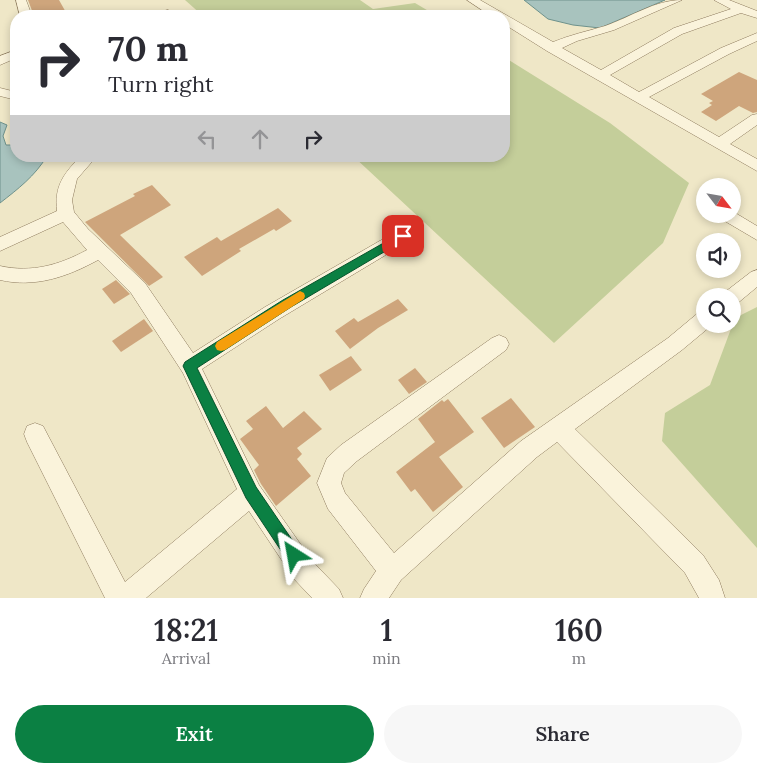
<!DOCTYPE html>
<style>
body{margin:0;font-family:Lora,serif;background:#f7f7f7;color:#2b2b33;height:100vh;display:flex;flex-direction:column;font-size:19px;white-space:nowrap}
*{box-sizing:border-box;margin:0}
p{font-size:16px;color:#7c7c81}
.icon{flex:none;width:28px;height:28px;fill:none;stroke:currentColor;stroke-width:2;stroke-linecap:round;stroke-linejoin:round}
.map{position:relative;height:598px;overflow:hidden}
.panel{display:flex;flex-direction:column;background:#fff;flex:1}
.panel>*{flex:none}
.banner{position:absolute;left:10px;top:10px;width:500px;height:152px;border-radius:20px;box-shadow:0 2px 8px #0003;background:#fff;color:#2b2b33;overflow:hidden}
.needle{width:32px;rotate:121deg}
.buttons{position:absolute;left:696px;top:178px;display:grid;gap:10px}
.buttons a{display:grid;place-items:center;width:45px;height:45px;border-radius:50%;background:#fff;box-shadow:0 2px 8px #0003;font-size:25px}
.pin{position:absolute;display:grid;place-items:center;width:42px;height:42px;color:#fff;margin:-21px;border-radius:10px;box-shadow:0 2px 8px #0006}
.me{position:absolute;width:55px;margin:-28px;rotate:326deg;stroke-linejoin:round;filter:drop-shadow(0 0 4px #0008)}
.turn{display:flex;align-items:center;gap:18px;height:105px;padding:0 15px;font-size:22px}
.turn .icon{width:65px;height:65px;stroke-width:2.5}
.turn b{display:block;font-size:35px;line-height:42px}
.lanes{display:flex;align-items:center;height:48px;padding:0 15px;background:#0003;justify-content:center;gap:25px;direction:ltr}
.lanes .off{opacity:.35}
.eta{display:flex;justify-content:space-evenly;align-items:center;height:85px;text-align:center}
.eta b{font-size:30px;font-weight:600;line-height:35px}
.button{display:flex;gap:10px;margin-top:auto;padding:10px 15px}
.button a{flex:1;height:58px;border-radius:30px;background:#0b8043;color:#fff;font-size:20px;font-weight:600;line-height:58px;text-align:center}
.button a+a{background:#f7f7f7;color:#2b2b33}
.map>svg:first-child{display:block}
.green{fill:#c4ce9a}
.water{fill:#a8c3be;stroke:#6e928c}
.building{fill:#cea57c}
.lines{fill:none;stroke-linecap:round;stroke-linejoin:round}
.minor-casing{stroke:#8c795c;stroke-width:1}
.minor{fill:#faf3db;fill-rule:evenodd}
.route{fill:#0b8043;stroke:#07532c}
.slow{fill:#f59e0b}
</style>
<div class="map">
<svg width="757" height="598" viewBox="0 0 757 598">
<rect width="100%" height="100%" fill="#efe7c7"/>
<g class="green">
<path d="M185,0H360L373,9L415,3L437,16H203Z"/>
<path d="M504,57L610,123L689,183L663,243L554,343L353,156H504Z"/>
<path d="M757,307V548L662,441L665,413L710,385L735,318Z"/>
</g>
<g class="water">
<path d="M524,0H665L600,28L573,25L548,19Z"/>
<path d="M0,122L7,125L3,136L6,145H16V156H47C35,176 18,189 0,203Z"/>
</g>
<g class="building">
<path d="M28,0H59L68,16H34Z"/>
<path d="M739,72L757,80V112L753,113L739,106L716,121L701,112L712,105L709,103L713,101L701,94Z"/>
<path d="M152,185L171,205L120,235L163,277L149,286L85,222L135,196L133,194Z"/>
<path d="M278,208L292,221L276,231L274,229L239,249L241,251L202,276L184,257L217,237L221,241Z"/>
<path d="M116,280L130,294L114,304L102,289Z"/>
<path d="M398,299L408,310L378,328L350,349L335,331L354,318L358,322Z"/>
<path d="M144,319L153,331L121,352L112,341Z"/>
<path d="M351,356L362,370L330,391L319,375Z"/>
<path d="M415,368L427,382L409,394L398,380Z"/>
<path d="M511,398L535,427L504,448L481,418Z"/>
<path d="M448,399L474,432L439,457L463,487L433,512L415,489L411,492L396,472L435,442L418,419L442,400L444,402Z"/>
<path d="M266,406L283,428L304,411L322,429L297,448L302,454L297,459L311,476L276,506L261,484L254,470L259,465L240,439L253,429L246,421Z"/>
</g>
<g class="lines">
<defs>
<g id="minor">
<path d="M16,0H26L32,16H20Z"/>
<path d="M467,0H480L553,42C570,35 588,31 605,26C631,17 655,0 682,0L614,30L577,41L562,48L601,70L674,28L731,9L714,0H729L757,11V18L741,13L682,34L610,75L639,92L721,48L757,33V41L729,54L649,97L719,137L752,115L757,114V125L730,144L757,159V171L547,51L504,24V16H491Z"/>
<path d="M168,10L174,13L172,15L152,16L154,14Z"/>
<path d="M16,50V58L0,65V56Z"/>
<path d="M0,88L16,92V100L0,96Z"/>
<path d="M81,156H97L77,179L72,200L74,212L88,229L145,283L193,353L265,307L397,231L403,230L409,231L412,236L409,241L279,319L202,369L259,485L313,562L339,589L343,598H312L295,580L249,511L146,598H105L27,442L24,434L27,426L35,423L43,426L125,582L237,489L183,373L131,293L98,260C67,277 35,288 0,280V266C32,273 59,265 87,250L63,222L0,251V237L57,211C54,186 64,173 81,156Z"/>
<path d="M732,211L757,226V240L723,220L721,216L722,214H732Z"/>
<path d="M757,270V287L739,302L732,305V296H723L725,292L751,272Z"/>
<path d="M705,311V324L712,325L682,350L575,429L703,555L719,580L725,598H699L685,573L557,442L537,457L401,580L389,598H360L364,589L376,571L328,509L317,483L327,458L341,445L492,338L499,335L506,338L509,344L506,350L357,461L344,473L341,483L345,493L394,553L521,441L668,338L698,313Z"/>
</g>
</defs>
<use href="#minor" class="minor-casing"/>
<use href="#minor" class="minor"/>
</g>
<path class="route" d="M403,232L408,236L406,239L291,307L197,368L256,487L299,550L301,555L299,561L294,563L288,561L246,498L183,366L185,362L283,300Z"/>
<path class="slow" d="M300,291L304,293L305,296L304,299L225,350L221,351L217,350L215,346L217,342Z"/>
</svg>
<div class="buttons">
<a><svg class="needle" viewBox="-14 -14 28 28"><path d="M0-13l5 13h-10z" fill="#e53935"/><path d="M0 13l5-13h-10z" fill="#7c7c81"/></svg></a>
<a><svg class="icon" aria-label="sound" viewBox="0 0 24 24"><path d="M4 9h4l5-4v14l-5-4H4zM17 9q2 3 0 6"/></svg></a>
<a><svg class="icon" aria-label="search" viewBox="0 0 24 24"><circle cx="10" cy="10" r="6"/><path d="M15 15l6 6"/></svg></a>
</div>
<div class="pin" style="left:403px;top:236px;background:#d93025"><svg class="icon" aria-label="arrive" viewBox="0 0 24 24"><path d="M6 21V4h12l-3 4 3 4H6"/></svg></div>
<svg class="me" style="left:294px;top:555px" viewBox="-20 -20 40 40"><path d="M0-17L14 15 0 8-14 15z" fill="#0b8043" stroke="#fff" stroke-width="4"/></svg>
<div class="banner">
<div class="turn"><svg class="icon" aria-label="right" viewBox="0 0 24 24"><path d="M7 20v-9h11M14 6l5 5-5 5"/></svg><div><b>70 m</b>Turn right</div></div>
<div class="lanes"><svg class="icon off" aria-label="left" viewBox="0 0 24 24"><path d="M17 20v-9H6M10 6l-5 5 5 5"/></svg><svg class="icon off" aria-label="ahead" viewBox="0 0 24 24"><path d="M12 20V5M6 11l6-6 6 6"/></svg><svg class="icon" aria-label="right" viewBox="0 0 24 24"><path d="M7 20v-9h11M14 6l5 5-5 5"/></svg></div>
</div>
</div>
<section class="panel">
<div class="eta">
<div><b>18:21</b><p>Arrival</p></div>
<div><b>1</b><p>min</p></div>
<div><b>160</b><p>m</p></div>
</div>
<div class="button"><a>Exit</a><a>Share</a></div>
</section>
